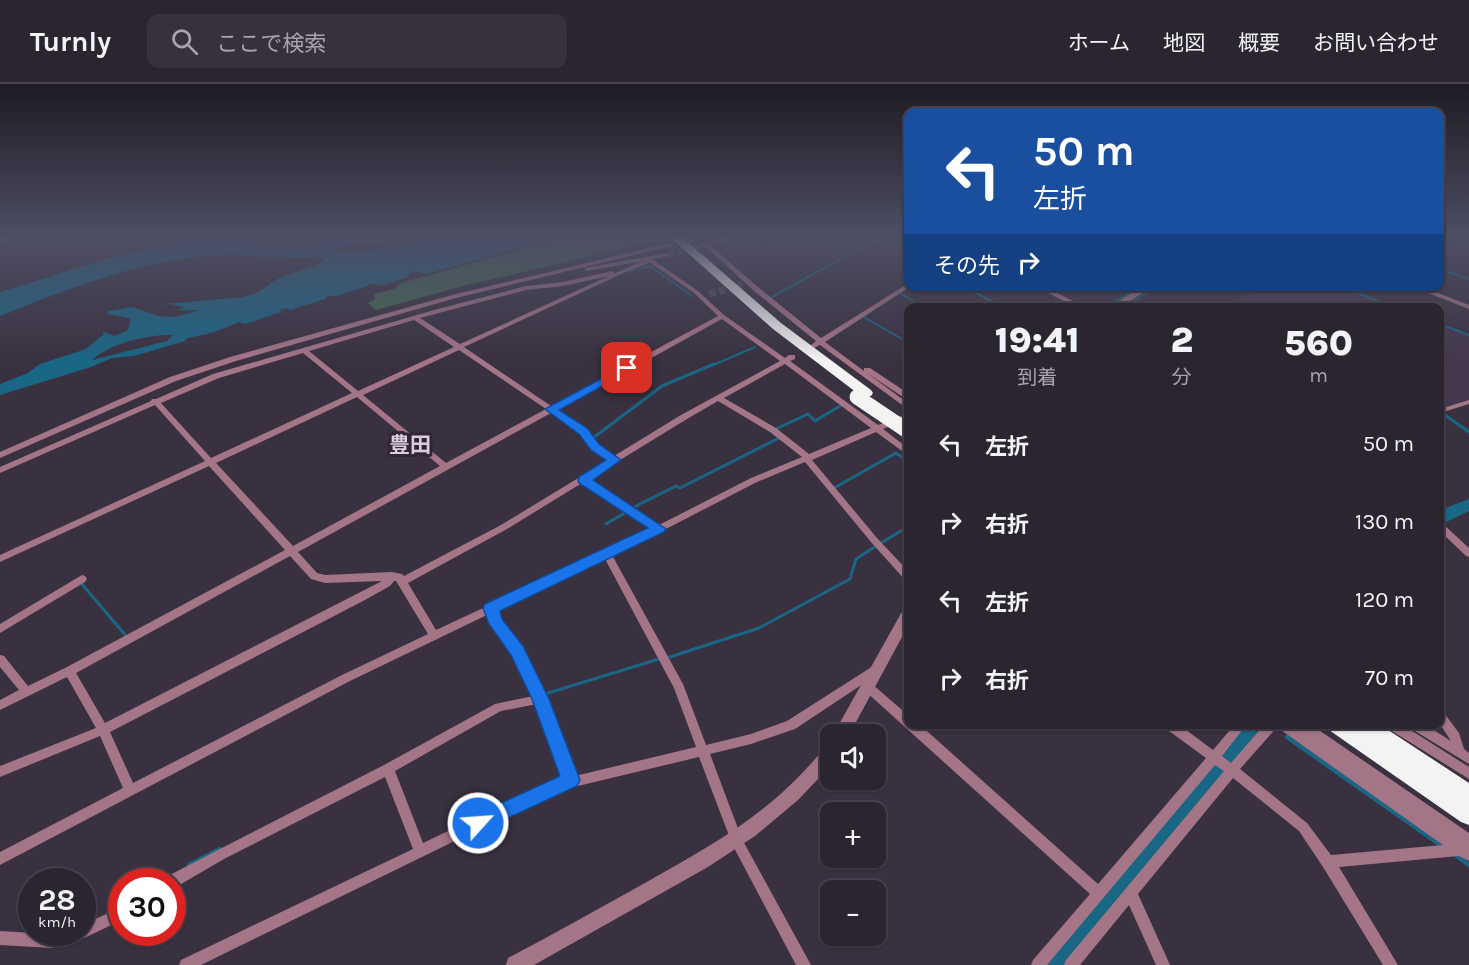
<!DOCTYPE html>
<html lang="ja">
<meta charset="utf-8">
<style>
body{margin:0;font-family:Karla,"Noto Sans JP",sans-serif;background:#37313c;color:#f1f3f6;height:100vh;display:flex;flex-direction:column;font-size:22px;white-space:nowrap}
*{box-sizing:border-box;margin:0}
p{font-size:20px;color:#a6a5ab}
.icon{flex:none;width:33px;height:33px;fill:none;stroke:currentColor;stroke-width:2;stroke-linecap:round;stroke-linejoin:round}
.map{position:relative;flex:1;overflow:hidden}
.drawer{position:absolute;left:904px;top:219px;width:540px;height:426px;display:flex;flex-direction:column;background:#2b2530;border-radius:12px;box-shadow:0 2px 4px #0004,0 0 0 2px #47424c}
.drawer>*{flex:none}
.banner{position:absolute;left:904px;top:24px;width:540px;height:183px;border-radius:12px;box-shadow:0 2px 4px #0004,0 0 0 2px #47424c;background:#1a4fa0;color:#fff;overflow:hidden}
.controls{position:absolute;left:820px;top:640px;display:grid;gap:12px}
.controls a{display:grid;place-items:center;width:66px;height:66px;border-radius:12px;background:#2b2530;box-shadow:0 2px 4px #0004,0 0 0 2px #47424c;font-size:30px}
.speed{position:absolute;left:18px;top:784px;display:flex;gap:12px;font-size:30px;font-weight:700;text-align:center}
.speed>*{display:grid;place-content:center;width:78px;height:78px;border-radius:50%;background:#2b2530;box-shadow:0 2px 4px #0004,0 0 0 2px #47424c;line-height:1}
.speed small{font-size:15px;font-weight:400}
.speed .limit{border:9px solid #d22;background:#fff;color:#111}
.pin{position:absolute;display:grid;place-items:center;width:51px;height:51px;color:#fff;margin:-26px;border-radius:12px;box-shadow:0 3px 9px #0006}
.me{position:absolute;width:66px;margin:-33px;rotate:64deg;stroke-linejoin:round;filter:drop-shadow(0 0 4px #0008)}
.turn{display:flex;align-items:center;gap:21px;height:126px;padding:0 30px;font-size:27px}
.turn .icon{width:78px;height:78px;stroke-width:2.5}
.turn b{display:block;font-size:42px;line-height:51px}
.then{display:flex;align-items:center;height:57px;padding:0 30px;background:#0003;gap:12px;font-size:22px}
.eta{display:flex;justify-content:space-evenly;align-items:center;height:102px;text-align:center}
.eta b{font-size:36px;font-weight:800;line-height:42px}
ul{padding:0;list-style:none}
li{display:flex;align-items:center;gap:18px;height:78px;padding:0 30px}
li div{flex:1}
li b{display:block;font-size:22px}
li em{font-style:normal}
header{display:flex;align-items:center;gap:36px;box-sizing:border-box;height:84px;padding:0 30px;background:#2b2530;border-bottom:2px solid #47424c}
header strong{font-size:28px}
nav{display:flex;gap:33px;margin-inline-start:auto;font-size:21px}
.search{width:420px;height:54px;background:#37313c;display:flex;align-items:center;gap:15px;box-sizing:border-box;padding:0 21px;border-radius:12px;color:#a6a5ab;font-size:22px}
.map>svg:first-child{display:block}
.built{fill:#44384e}
.green{fill:#426951}
.water{fill:#1a6685;fill-rule:evenodd}
.lines{fill:none;stroke-linecap:round;stroke-linejoin:round}
.stream-far2{stroke:#1a6685;stroke-width:2}
.stream-far1{stroke:#1a6685;stroke-width:3}
.stream{stroke:#1a6685;stroke-width:4.5}
.minor-tunnel{stroke:#514a58;stroke-width:7;stroke-dasharray:7 3;stroke-linecap:butt}
.minor{fill:#a47487;fill-rule:evenodd}
.tertiary{fill:#a47487;fill-rule:evenodd}
.motorway{fill:#f3f3f3;fill-rule:evenodd}
.motorway-bridge{stroke:#f3f3f3;stroke-width:15}
.route{fill:#1a73e8;stroke:#114b97;stroke-width:1.5}
.labels{text-anchor:middle;stroke-width:6;stroke-linejoin:round;paint-order:stroke}
.neighbourhood-label{font-size:21px;font-weight:bold;fill:#d8cde1;stroke:#2f2736}
</style>
<header>
<strong>Turnly</strong>
<div class="search"><svg class="icon" aria-label="search" viewBox="0 0 24 24"><circle cx="10" cy="10" r="6"/><path d="M15 15l6 6"/></svg>ここで検索</div>
<nav><a>ホーム</a><a>地図</a><a>概要</a><a>お問い合わせ</a></nav>
</header>
<div class="map">
<svg width="1469" height="881" viewBox="0 0 1469 881">
<rect width="100%" height="100%" fill="#393140"/>
<g class="built">
<path d="M1237,203H1336L1395,223H1227L1251,208Z"/>
<path d="M1440,240L1469,251V317L1440,324Z"/>
</g>
<path class="green" d="M562,154H669L467,201L376,226L368,219L375,215L374,210L394,205L401,199Z"/>
<g class="water">
<path d="M200,154H254L249,158V161L294,165H306L342,154H420L347,161L335,166L344,168L371,166L412,159L422,154H555L427,190L411,187L408,193L383,201L368,200V202L336,212H327L325,215L290,226L287,224L280,226L281,228L245,240L239,238C222,246 206,251 187,254L185,257L134,272L112,274L91,283L0,311V300L28,289L40,280L86,265L104,250L102,247L114,252L127,247L131,237L129,234L107,230L108,227L132,223L159,232L174,233L201,226H175L184,224L172,220L155,221L244,213L258,208L279,194L315,182L324,177L323,173C290,176 259,171 226,171C151,172 69,204 0,232V208L106,175ZM173,251L167,257L92,276C110,259 149,250 173,251Z"/>
<path d="M1469,415V427L1440,441V426Z"/>
<path d="M1246,641H1264L1065,881H1043Z"/>
</g>
<g class="lines">
<g class="stream-far2">
<path d="M1440,185L1469,195"/>
<path d="M629,187L650,182L692,212"/>
<path d="M963,202L1004,224"/>
<path d="M1114,202L1130,210"/>
<path d="M1350,206L1396,224"/>
<path d="M899,209L926,224"/>
<path d="M770,214L879,154"/>
<path d="M1074,218L1086,224"/>
<path d="M1104,224L1142,203"/>
<path d="M1121,224L1159,202"/>
<path d="M862,232L909,259"/>
<path d="M1440,240L1469,251"/>
<path d="M711,282L755,263"/>
</g>
<g class="stream-far1">
<path d="M1442,329L1469,348"/>
<path d="M776,345L808,330L815,337L840,322"/>
<path d="M593,354L662,302L714,280"/>
<path d="M834,404L896,369L909,378"/>
<path d="M636,422L676,402L680,404L781,353"/>
<path d="M606,440L628,427"/>
<path d="M881,459L909,442"/>
<path d="M81,499L127,553"/>
<path d="M670,573L759,544L850,495L856,475L876,462"/>
<path d="M548,609L659,575"/>
</g>
<g class="stream">
<path d="M1287,653L1442,762"/>
<path d="M1457,772L1469,781"/>
<path d="M189,781L220,765"/>
<path d="M108,829L122,822"/>
<path d="M48,850L58,849"/>
</g>
<g class="minor-tunnel">
<path d="M667,171L696,163"/>
<path d="M709,210L742,201"/>
</g>
<g class="minor">
<path d="M0,154H10L0,158Z"/>
<path d="M723,154H734L710,161L758,203L821,254L909,199V202H911L825,258L864,287V284H870L909,310V315H906L867,289L909,320V326L820,261L814,264H810V262L816,257L753,206L705,162L696,165L693,163Z"/>
<path d="M670,159L673,161L672,162L456,214L236,277L176,297L0,374V368L170,293L230,273L452,211Z"/>
<path d="M667,169L669,170V172L652,175L698,207L724,231L785,274L789,271H795V275L790,277L878,341L909,329V334L883,345L909,365V372L876,348L812,376L877,454L909,488V498L906,497L871,458L805,378L757,398L662,447L612,471L683,600L706,661L751,650L787,637L870,584L874,583L878,584L879,587L878,590L795,645L751,660L710,670L742,755L811,881H796L733,762L699,673L557,707L201,881H179L181,876L413,765L385,693L224,775L176,803L172,804V798H164L166,793L216,767L384,681L495,620L533,612L513,570L491,539L489,530L350,597L0,781V768L123,704L100,652L0,693V682L96,644L67,593L0,626V616L19,606L0,583V571L4,572L28,602L65,584L285,466L209,382L0,478V471L205,377L155,321L0,389V383L151,317L152,315H156L213,290L434,226L526,202L563,198L612,187L615,189L643,177L587,187L585,186V184ZM649,178L694,209L718,232L551,322L464,263L628,187L647,180ZM609,192L460,260L420,234L526,206L563,202ZM722,235L780,277L681,331L614,372L598,361L586,345L557,326ZM414,236L454,263L358,307L309,267ZM459,266L546,325L446,379L363,311ZM303,269L352,309L211,374L161,319L219,294ZM785,280L871,344L809,370L776,344L724,314ZM357,313L440,382L293,462L216,379ZM718,317L770,348L802,373L751,394L659,441L589,395L687,335ZM551,329L580,349L592,365L608,376L501,441L404,492L402,490L392,488L325,491L317,489L298,468ZM582,399L652,445L436,546L408,499L507,445ZM290,472L311,495L325,499L382,497L105,639L76,589ZM605,475L674,604L696,663L575,692L545,615L521,564L500,535L497,526ZM394,497H396L428,550L342,591L133,699L110,648L365,516L390,502ZM537,620L564,694L551,698L423,759L395,687L501,627Z"/>
<path d="M1035,202H1044L1086,224H1077Z"/>
<path d="M1410,202H1420L1469,221V225Z"/>
<path d="M1469,316V320L1440,329V325Z"/>
<path d="M1440,440L1444,441L1469,464V473L1466,472L1440,447Z"/>
<path d="M82,491L85,492L87,495L85,498L0,549V540Z"/>
<path d="M868,598L872,600L909,632V640H919L1098,800L1206,674L1165,644L1164,640H1178L1213,666L1235,640H1247L1222,672L1231,679L1265,640H1292L1296,643L1295,640H1310L1469,749V777L1459,772L1339,783L1398,881H1383L1323,783L1299,747L1233,694L1138,810L1170,881H1156L1129,821L1080,881H1064L1066,876L1224,687L1215,681L1047,881H1031L1033,876L1090,810L864,606L863,603L864,600ZM1278,642V644L1443,761L1331,771L1307,739L1240,685Z"/>
<path d="M1440,627L1444,629L1459,649L1464,665L1469,669V680L1410,644L1409,640H1424L1451,657L1440,640Z"/>
<path d="M1386,640H1401L1469,683V695L1387,644Z"/>
<path d="M122,823V836L82,855L52,864L0,861V847L52,850L82,849V841Z"/>
</g>
<g class="tertiary">
<path d="M1143,202H1154L1119,224H1108Z"/>
<path d="M909,523V540L849,651H833L904,524Z"/>
<path d="M831,660V679L818,695L798,716L755,752L708,783L534,881H506L508,874C554,850 599,824 645,799C717,758 772,729 826,662Z"/>
</g>
<g class="motorway">
<path d="M671,154H683L781,239L871,306L873,309L871,312H861L773,245Z"/>
<path d="M1326,640H1379L1469,699V741L1461,738L1329,646Z"/>
</g>
<path class="motorway-bridge" d="M857,313L909,348"/>
</g>
<linearGradient id="sky" x2="0" y2="1"><stop stop-color="#1f1b23"/><stop offset="0.55" stop-color="#4e4e64"/><stop offset="1" stop-color="#4e4e64" stop-opacity="0"/></linearGradient>
<rect width="1469" height="278" fill="url(#sky)"/>
<path class="route" d="M627,281L633,284L631,286L559,326L587,344L599,360L621,376L593,396L666,445L664,448L500,527L502,535L523,562L549,615L580,696L577,702L478,748L471,745L469,739L471,733L560,692L532,615L511,571L489,540L483,524L485,520L648,444L579,399L578,396L579,393L606,376L591,366L579,350L545,325Z"/>
<g class="labels">
<g class="neighbourhood-label">
<text x="410" y="368">豊田</text>
</g>
</g>
</svg>
<div class="controls">
<a><svg class="icon" aria-label="sound" viewBox="0 0 24 24"><path d="M4 9h4l5-4v14l-5-4H4zM17 9q2 3 0 6"/></svg></a>
<a>+</a>
<a>−</a>
</div>
<div class="speed"><div>28<small>km/h</small></div><div class="limit">30</div></div>
<div class="pin" style="left:627px;top:284px;background:#d93025"><svg class="icon" aria-label="arrive" viewBox="0 0 24 24"><path d="M6 21V4h12l-3 4 3 4H6"/></svg></div>
<svg class="me" style="left:478px;top:739px" viewBox="-20 -20 40 40"><circle r="17" fill="#1a73e8" stroke="#fff" stroke-width="3"/><path d="M0-11L8 9 0 5-8 9z" fill="#fff"/></svg>
<div class="banner">
<div class="turn"><svg class="icon" aria-label="left" viewBox="0 0 24 24"><path d="M17 20v-9H6M10 6l-5 5 5 5"/></svg><div><b>50 m</b>左折</div></div>
<div class="then">その先<svg class="icon" aria-label="right" viewBox="0 0 24 24"><path d="M7 20v-9h11M14 6l5 5-5 5"/></svg></div>
</div>
<section class="drawer">
<div class="eta">
<div><b>19:41</b><p>到着</p></div>
<div><b>2</b><p>分</p></div>
<div><b>560</b><p>m</p></div>
</div>
<ul>
<li><svg class="icon" aria-label="left" viewBox="0 0 24 24"><path d="M17 20v-9H6M10 6l-5 5 5 5"/></svg><div><b>左折</b></div><em>50 m</em></li>
<li><svg class="icon" aria-label="right" viewBox="0 0 24 24"><path d="M7 20v-9h11M14 6l5 5-5 5"/></svg><div><b>右折</b></div><em>130 m</em></li>
<li><svg class="icon" aria-label="left" viewBox="0 0 24 24"><path d="M17 20v-9H6M10 6l-5 5 5 5"/></svg><div><b>左折</b></div><em>120 m</em></li>
<li><svg class="icon" aria-label="right" viewBox="0 0 24 24"><path d="M7 20v-9h11M14 6l5 5-5 5"/></svg><div><b>右折</b></div><em>70 m</em></li>
</ul>
</section>
</div>
